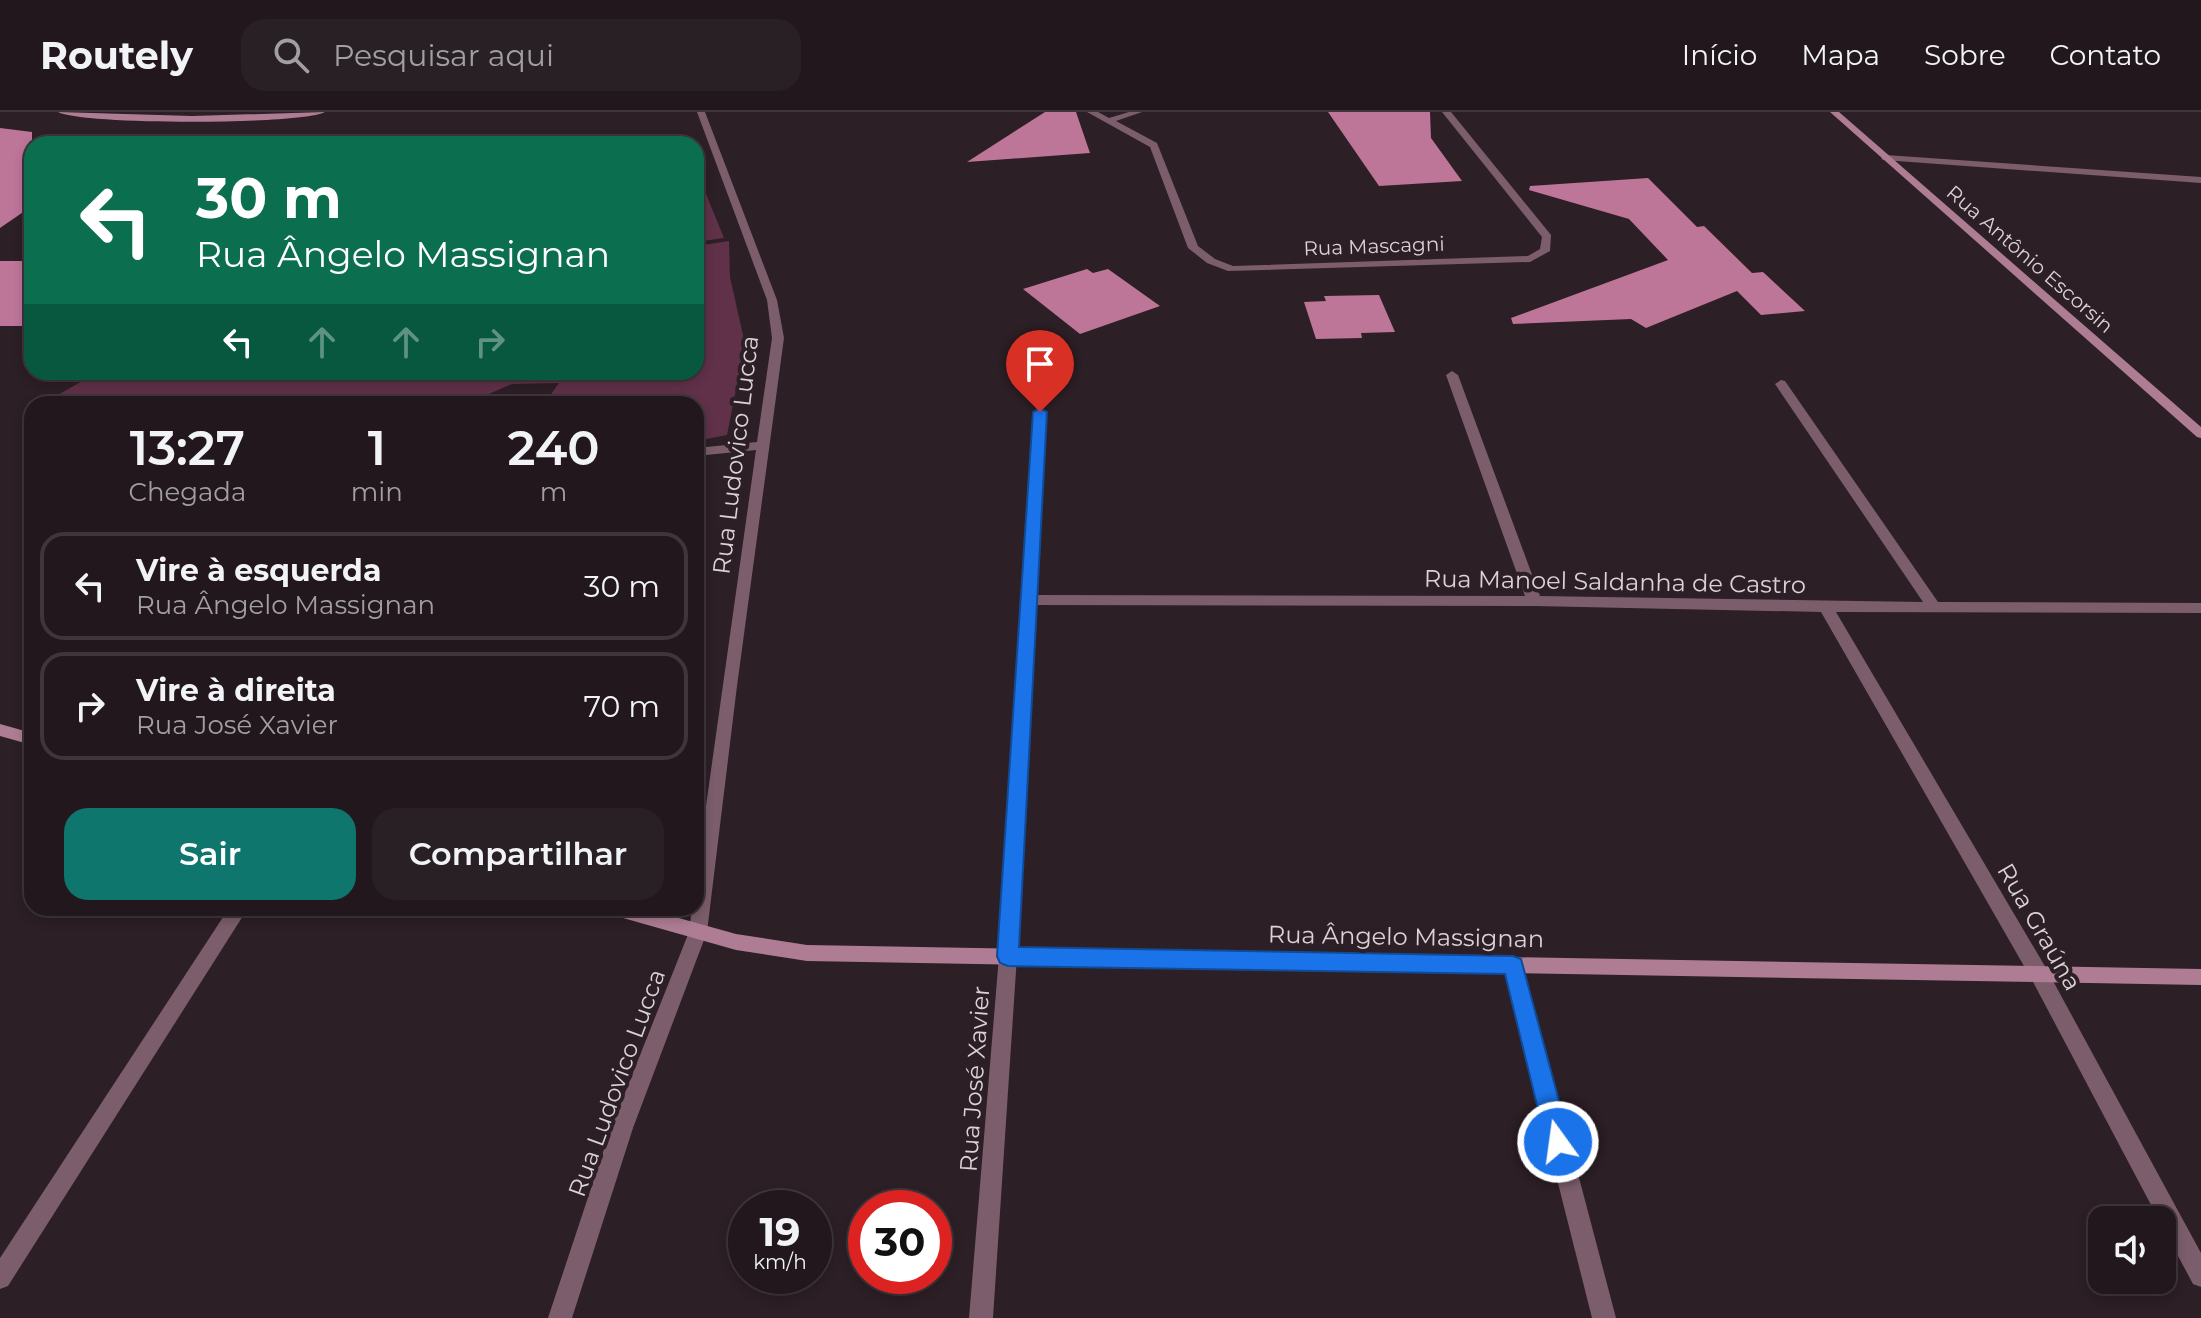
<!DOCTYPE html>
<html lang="pt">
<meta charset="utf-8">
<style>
body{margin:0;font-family:Montserrat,sans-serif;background:#292025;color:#f1f3f6;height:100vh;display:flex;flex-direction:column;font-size:30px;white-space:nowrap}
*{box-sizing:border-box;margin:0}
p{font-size:26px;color:#a29fa3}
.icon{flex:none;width:44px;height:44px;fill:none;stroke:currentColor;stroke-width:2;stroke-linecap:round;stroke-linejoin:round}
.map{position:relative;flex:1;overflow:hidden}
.details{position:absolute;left:24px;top:284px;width:680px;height:520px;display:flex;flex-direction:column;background:#21171c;border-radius:24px;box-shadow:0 4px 12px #0003,0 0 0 2px #3e363b}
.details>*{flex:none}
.top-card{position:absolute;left:24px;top:24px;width:680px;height:244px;border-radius:24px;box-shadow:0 4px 12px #0003,0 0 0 2px #3e363b;background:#0b6e4f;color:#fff;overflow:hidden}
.buttons{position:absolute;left:2088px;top:1094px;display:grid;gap:16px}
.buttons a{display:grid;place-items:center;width:88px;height:88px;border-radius:16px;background:#21171c;box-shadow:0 4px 12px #0003,0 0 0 2px #3e363b;font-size:40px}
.speed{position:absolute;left:728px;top:1078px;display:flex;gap:16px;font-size:40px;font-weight:700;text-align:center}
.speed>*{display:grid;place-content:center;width:104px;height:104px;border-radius:50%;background:#21171c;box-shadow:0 4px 12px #0003,0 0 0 2px #3e363b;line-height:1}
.speed small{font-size:20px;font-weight:400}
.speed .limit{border:12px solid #d22;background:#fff;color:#111}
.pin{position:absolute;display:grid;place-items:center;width:68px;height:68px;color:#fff;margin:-82px -34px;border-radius:50% 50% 50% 0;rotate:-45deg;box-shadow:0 0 8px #0007}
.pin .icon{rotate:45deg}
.me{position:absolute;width:88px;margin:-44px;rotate:346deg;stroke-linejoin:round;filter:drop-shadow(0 0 6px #0008)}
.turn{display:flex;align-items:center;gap:28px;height:168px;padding:0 40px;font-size:36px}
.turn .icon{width:104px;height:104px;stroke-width:2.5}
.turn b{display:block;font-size:56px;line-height:68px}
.lanes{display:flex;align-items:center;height:76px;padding:0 40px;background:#0003;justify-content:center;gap:40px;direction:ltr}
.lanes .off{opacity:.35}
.eta{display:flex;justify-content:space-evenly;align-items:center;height:136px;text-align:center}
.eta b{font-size:48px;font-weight:600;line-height:56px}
.primary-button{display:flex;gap:16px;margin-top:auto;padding:16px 40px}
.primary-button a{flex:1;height:92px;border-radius:24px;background:#0f766e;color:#fff;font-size:32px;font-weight:600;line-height:92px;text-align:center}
.primary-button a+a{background:#292025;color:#f1f3f6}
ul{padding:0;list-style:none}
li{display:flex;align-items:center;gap:24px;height:108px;margin:0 16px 12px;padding:0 24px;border:4px solid #3e363b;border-radius:24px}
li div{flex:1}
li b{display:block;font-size:30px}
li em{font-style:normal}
header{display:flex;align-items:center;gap:48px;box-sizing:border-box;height:112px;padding:0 40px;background:#21171c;border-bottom:2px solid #3e363b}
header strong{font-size:38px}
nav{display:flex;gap:44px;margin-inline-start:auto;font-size:28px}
.search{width:560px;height:72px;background:#292025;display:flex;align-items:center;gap:20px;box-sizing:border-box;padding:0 28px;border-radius:24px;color:#a29fa3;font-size:30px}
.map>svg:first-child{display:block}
.green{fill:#603149}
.building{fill:#bd7598}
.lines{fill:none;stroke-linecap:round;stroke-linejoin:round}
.lane{fill:#7c5d6b;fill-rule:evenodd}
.street{fill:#7c5d6b;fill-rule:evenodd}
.secondary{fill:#ae7d94;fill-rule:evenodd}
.route{fill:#1a73e8;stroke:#114b97;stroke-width:2}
.labels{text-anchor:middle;stroke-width:8;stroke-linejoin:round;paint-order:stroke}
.far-street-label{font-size:20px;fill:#dbd2d6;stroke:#2c1f25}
.street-label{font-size:24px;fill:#dbd2d6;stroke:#2c1f25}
</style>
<header>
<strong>Routely</strong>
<div class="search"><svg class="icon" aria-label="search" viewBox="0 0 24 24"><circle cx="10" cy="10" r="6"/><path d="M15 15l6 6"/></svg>Pesquisar aqui</div>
<nav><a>Início</a><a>Mapa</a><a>Sobre</a><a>Contato</a></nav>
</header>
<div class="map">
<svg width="2201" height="1206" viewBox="0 0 2201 1206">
<rect width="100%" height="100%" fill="#2c1f25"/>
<g class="green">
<path d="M704,77L724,126L696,130V78Z"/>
<path d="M729,129L730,165L745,232L727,323L696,329V292H544L559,271L512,272L466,292H289L248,285L233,292H42L98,260H696V134Z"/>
</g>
<g class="building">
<path d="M1045,0H1076L1090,41L967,50Z"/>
<path d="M1328,0H1430L1431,26L1462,69L1379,74Z"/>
<path d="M0,16L32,20V94L0,116Z"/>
<path d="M1648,66L1697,115L1704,114L1752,161L1763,160L1805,199L1761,203L1737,179L1646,216L1631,207L1513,212L1511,206L1668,148L1629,107L1529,78L1530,74Z"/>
<rect x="0" y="149" width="32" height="65"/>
<path d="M1087,157L1093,161L1108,157L1160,194L1080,222L1023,177Z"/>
<path d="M1379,183L1395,220L1361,221L1362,226L1316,227L1304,190L1326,189L1324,184Z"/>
</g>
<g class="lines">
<path class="lane" d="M1886,43L2201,65V71L1883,48L1881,46Z"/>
<g class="street">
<path d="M697,0H705L777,188L784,226L737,574L707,820L633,1016L572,1206H548L611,1016L689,820L692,796H696V765L756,338L696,344V336L757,330L772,226L767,188Z"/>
<path d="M1087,0H1098L1109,6L1129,0H1142L1116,9L1157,31L1198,134L1215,147L1233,154L1528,144L1540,137L1542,125L1442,0H1451L1551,123L1550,139L1530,150L1228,159L1207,151L1188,136L1150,35Z"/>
<path d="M1452,259L1458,263L1540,484L1923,490L1775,272L1781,268L1785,269L1938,490L2201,491V501L1836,500L2046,856L2201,1141V1175L2193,1172L2162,1114V1108H2159L2032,868L1821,500L1534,494L1036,493L1017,844L993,1206H969L999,844L1034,300L1040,296L1046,300L1036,483L1525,484L1446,263Z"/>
<path d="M229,796H248L8,1174L0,1177V1146Z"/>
<path d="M1513,845L1520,847L1523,853L1616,1206H1592L1503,853L1506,847Z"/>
</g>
<g class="secondary">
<path d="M58,0L192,4L325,0C301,13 82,13 58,0Z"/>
<path d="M1830,0H1839L2201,315V326L2197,325Z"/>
<path d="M0,612L32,621V633L0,624Z"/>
<path d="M607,796H643L736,822L807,833L2201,857V873L807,849L736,838L616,804L610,801Z"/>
</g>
</g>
<path class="route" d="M1040,296L1047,300L1019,835L1513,844L1521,847L1570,1030L1567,1038L1558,1041L1550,1038L1546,1030L1505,862L1008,854L1000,851L997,844L1033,300Z"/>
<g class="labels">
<g class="far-street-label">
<text transform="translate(1374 134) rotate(-2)" y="7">Rua Mascagni</text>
<text transform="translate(2030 147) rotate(41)" y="7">Rua Antônio Escorsin</text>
</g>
<g class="street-label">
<text transform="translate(736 343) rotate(-83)" y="8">Rua Ludovico Lucca</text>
<text transform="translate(1615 470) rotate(1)" y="8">Rua Manoel Saldanha de Castro</text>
<text transform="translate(2039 815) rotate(60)" y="8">Rua Graúna</text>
<text transform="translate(1406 825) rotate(1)" y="8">Rua Ângelo Massignan</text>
<text transform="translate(975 967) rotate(-86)" y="8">Rua José Xavier</text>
<text transform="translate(617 971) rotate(-70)" y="8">Rua Ludovico Lucca</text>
</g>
</g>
</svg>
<div class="buttons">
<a><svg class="icon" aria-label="sound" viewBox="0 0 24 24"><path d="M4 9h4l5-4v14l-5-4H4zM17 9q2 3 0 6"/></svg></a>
</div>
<div class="speed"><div>19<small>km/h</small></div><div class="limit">30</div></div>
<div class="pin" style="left:1040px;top:300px;background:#d93025"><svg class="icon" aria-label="arrive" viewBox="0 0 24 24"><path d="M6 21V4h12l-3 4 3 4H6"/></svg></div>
<svg class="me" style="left:1558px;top:1030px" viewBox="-20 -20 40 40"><circle r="17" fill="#1a73e8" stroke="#fff" stroke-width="3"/><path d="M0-11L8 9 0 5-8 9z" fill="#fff"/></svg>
<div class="top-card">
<div class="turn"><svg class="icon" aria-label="left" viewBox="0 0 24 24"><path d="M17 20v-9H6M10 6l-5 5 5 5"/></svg><div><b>30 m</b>Rua Ângelo Massignan</div></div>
<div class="lanes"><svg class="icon" aria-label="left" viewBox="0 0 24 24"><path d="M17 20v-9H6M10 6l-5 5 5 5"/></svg><svg class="icon off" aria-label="ahead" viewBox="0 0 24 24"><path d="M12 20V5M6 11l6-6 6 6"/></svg><svg class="icon off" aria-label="ahead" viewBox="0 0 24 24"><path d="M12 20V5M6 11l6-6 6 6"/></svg><svg class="icon off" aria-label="right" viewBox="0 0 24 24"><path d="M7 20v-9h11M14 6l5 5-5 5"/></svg></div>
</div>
<section class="details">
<div class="eta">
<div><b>13:27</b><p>Chegada</p></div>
<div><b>1</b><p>min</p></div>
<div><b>240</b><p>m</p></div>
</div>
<ul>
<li><svg class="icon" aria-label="left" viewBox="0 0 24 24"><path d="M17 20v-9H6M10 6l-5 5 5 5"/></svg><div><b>Vire à esquerda</b><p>Rua Ângelo Massignan</p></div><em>30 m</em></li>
<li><svg class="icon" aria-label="right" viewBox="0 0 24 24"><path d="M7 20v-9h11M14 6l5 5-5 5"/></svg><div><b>Vire à direita</b><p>Rua José Xavier</p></div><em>70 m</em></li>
</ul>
<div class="primary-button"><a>Sair</a><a>Compartilhar</a></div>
</section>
</div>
